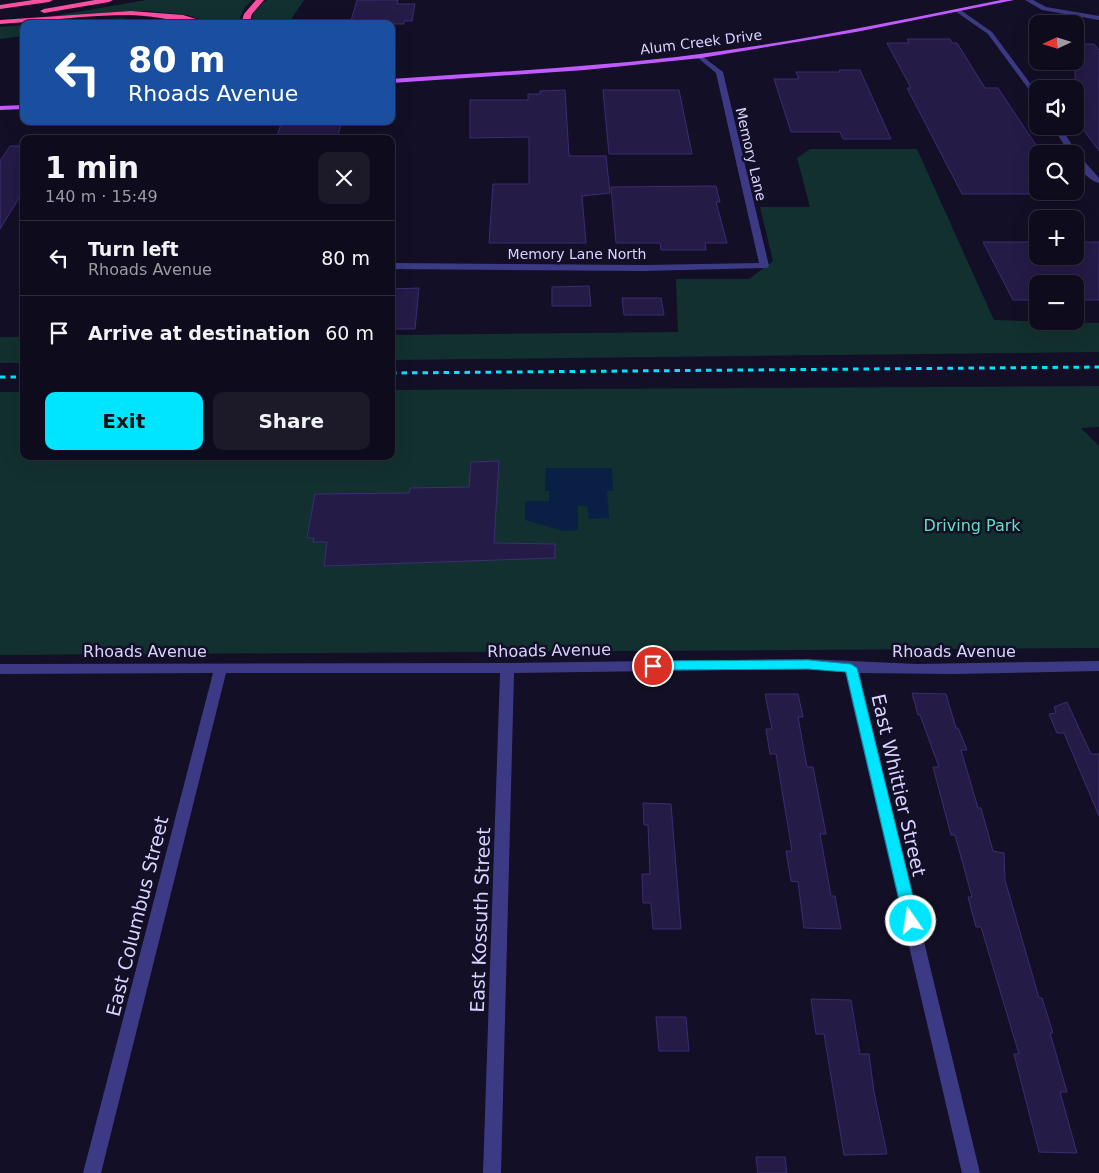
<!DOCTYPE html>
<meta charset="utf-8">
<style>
body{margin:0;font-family:"DejaVu Sans",sans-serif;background:#1c1929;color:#f1f3f6;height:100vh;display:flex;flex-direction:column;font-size:19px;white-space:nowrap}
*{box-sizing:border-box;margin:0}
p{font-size:16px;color:#9b9ba3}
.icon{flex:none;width:28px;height:28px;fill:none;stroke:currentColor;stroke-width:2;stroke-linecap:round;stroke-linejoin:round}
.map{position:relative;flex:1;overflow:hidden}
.panel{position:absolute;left:20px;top:135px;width:375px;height:325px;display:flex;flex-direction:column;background:#0e0b1c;border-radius:10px;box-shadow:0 5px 20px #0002,0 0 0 1px #2e2b3b}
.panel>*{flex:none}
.hud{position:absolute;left:20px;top:20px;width:375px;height:105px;border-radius:10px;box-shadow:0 5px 20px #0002,0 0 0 1px #2e2b3b;background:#1a4fa0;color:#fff;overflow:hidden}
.needle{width:32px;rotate:266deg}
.fabs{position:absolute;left:1029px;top:15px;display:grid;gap:10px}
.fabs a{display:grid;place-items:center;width:55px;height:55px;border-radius:10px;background:#0e0b1c;box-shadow:0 5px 20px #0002,0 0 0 1px #2e2b3b;font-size:25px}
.pin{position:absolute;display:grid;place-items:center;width:42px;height:42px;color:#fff;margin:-21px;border:2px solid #fff;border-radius:50%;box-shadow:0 1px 5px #0007}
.me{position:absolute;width:55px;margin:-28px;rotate:347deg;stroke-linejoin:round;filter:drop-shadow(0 0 4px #0008)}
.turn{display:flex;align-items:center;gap:18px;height:105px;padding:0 25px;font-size:22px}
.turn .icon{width:65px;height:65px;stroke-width:2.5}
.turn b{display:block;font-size:35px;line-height:42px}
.round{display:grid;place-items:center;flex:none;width:52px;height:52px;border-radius:10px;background:#1c1929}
.headline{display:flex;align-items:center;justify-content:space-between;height:85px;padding:0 25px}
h1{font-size:30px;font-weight:700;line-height:38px}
.button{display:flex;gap:10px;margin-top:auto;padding:10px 25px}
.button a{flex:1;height:58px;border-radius:10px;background:#00e5ff;color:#111;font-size:20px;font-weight:700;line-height:58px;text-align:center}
.button a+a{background:#1c1929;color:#f1f3f6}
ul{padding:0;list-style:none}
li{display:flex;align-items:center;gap:15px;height:75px;padding:0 25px;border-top:1px solid #2e2b3b}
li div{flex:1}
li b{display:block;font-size:19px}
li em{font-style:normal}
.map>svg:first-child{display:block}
.green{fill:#12302f}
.water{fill:#0a1f44}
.building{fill:#241b47;stroke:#3b2d73}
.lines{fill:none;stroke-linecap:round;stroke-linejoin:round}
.minor{fill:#3d3a85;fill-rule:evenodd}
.primary{fill:#c25bff;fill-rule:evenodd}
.motorway{fill:#ff4fa3;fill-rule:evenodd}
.rail{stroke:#00e5ff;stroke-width:3;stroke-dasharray:5.5 5;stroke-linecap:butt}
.route{fill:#00e5ff;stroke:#0095a6}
.labels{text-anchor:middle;stroke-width:5;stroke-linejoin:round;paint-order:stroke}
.far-street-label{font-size:14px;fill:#d9d4ff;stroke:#130f26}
.park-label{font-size:16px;fill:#5fe0c0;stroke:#130f26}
.street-label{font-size:16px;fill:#d9d4ff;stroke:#130f26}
.near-street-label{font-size:19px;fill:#d9d4ff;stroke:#130f26}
</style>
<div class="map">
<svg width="1099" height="1173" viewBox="0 0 1099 1173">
<rect width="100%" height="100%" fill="#130f26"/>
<g class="green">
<path d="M146,0H252L245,7L237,24H215L187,15L149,11H126L55,17L54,16Z"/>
<path d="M267,0H304L288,24H251L254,11Z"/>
<path d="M122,18L141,21L118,24H40Z"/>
<path d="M24,25V36L0,39V27Z"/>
<path d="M810,149H917L994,320L1099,323V352L391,360V335L678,332L676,279H749L773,261L760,207H810L797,158Z"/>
<rect x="0" y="337" width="24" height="26"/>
<path d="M1099,386V427L1081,428L1099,446V648L0,655V392H24V456H391V390Z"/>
</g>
<path class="water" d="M546,468H612L613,491H607L609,518L589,519L587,506H578V530L563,531L525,520V501H549V491H545Z"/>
<g class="building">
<path d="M357,0H398L397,4H415L412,21H404V24H350Z"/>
<path d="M907,39H950L952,43H957L985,88H998L1038,148V194H962L907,88H911L887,43H909Z"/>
<path d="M1075,44H1094L1099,50V151L1075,118Z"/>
<path d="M839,70H860L891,139H843L840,132H791L774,79H799L796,72H840Z"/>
<path d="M565,90L569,156H606L610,193L582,196L586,243H489L493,184H529V137L470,138V100H528V94H540V91Z"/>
<path d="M603,90H679L692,154H609Z"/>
<path d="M282,121H342L337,139H276Z"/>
<path d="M10,146H24V190L0,229V161Z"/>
<path d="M716,186L720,202H716L727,243H705L706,250H661L660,243H616L611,187Z"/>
<path d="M983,242H1038V256H1075V242H1099V300H1075V284H1038V300H1013Z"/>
<path d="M589,286L591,306H552V287Z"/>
<path d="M419,288L415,329H391V289Z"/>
<path d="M622,298H661L664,315H624Z"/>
<path d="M499,461L494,543L555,544V558L324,566L327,542H313L314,538H307L315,494L409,493L410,488L469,487L471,462Z"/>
<path d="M912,693L946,694L956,728H958L967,750H961L978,808H981L993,851L1004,853L1005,880L1039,998H1042L1053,1033H1050L1067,1092H1060L1077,1153L1039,1152L1014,1054H1019L981,927H976L968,897H972L955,835H951L933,767H939L920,715H918Z"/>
<path d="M765,694H798L803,717H798L807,767H813L826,834H820L831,896H835L841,929L804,928L798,882L791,881L786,851H792L776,754H770L766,729H772Z"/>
<path d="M1067,702L1091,754H1099V816L1064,733H1057L1049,714L1056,713L1054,707Z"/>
<path d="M643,803L671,804L681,929H653L651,903H643L642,874H650L648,825H644Z"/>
<path d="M811,999L851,1000L860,1054H869L874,1092L887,1154L844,1155L824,1034H816Z"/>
<path d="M656,1017H686L689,1051H659Z"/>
<path d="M756,1157H785L787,1173H758Z"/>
</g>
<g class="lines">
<g class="minor">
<path d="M1025,0H1033L1046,7L1099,16V20L1042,10Z"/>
<path d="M955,9H959L992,32L1038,94V102L988,34L955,11Z"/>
<path d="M698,56H702L723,72L769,266L767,268L644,271L391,269V263L644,265L759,263L716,73L698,58Z"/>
<path d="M1052,126H1060L1077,153L1099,178V183C1088,180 1075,166 1075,154H1070Z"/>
<path d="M808,659L917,664L1099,661V671L954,674L859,673L980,1173H962L845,672L808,669L514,673L501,1173H483L500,673H226L101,1173H83L213,673L0,674V664L507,663Z"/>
</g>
<g class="primary">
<path d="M1001,0H1014L856,32L701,58L585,70L391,83V79C494,72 598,67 700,54C801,41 901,20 1001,0Z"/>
<path d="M24,105V109L0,110V106Z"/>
</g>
<g class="motorway">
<path d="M33,0H53L49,2L0,9V5Z"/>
<path d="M95,0H113L109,2L44,13L40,11L44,9Z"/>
<path d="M256,0H264L252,14L249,24H241L244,14Z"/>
<path d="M131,11L183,15L212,24C185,24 159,16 131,15C87,15 44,21 0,24V20Z"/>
</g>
<g class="rail">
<path d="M391,373L1099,367"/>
<path d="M0,377H24"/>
</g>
</g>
<path class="route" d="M808,660L851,664L857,668L919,921L916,925L911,927L906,925L904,921L846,672L808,669L653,670L647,666L653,661Z"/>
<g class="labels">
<g class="far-street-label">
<text transform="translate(701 42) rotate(-7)" y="5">Alum Creek Drive</text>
<text transform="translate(751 154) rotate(77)" y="5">Memory Lane</text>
<text x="577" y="259">Memory Lane North</text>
</g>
<g class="park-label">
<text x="972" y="531">Driving Park</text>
</g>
<g class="street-label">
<text transform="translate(549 650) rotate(-1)" y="6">Rhoads Avenue</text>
<text x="145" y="657">Rhoads Avenue</text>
<text x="954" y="657">Rhoads Avenue</text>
</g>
<g class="near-street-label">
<text transform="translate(899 785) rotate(77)" y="7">East Whittier Street</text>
<text transform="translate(137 916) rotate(-76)" y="7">East Columbus Street</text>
<text transform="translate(480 920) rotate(-88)" y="7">East Kossuth Street</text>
</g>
</g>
</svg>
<div class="fabs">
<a><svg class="needle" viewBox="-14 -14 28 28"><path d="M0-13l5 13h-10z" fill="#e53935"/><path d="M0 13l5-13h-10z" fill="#9b9ba3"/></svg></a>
<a><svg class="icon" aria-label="sound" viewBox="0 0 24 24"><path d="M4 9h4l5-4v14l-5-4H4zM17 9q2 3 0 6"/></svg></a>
<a><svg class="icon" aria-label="search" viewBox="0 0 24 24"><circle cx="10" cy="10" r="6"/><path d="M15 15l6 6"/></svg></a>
<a>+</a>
<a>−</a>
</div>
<div class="pin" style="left:653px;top:666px;background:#d93025"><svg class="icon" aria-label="arrive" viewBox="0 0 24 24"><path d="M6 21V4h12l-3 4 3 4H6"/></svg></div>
<svg class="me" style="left:911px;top:921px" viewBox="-20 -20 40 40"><circle r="17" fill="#00e5ff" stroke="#fff" stroke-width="3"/><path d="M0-11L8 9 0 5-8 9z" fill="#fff"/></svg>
<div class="hud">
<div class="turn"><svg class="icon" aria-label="left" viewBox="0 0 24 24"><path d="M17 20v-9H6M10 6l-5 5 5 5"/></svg><div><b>80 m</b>Rhoads Avenue</div></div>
</div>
<section class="panel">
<div class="headline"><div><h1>1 min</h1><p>140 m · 15:49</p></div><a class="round"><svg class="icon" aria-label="close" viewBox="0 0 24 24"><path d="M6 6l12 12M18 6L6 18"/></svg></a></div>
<ul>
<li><svg class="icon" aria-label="left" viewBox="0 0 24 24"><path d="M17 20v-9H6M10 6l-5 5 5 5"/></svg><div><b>Turn left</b><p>Rhoads Avenue</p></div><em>80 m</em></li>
<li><svg class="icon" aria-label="arrive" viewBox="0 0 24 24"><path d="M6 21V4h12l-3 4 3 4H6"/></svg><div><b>Arrive at destination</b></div><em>60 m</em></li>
</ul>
<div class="button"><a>Exit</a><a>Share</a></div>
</section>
</div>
